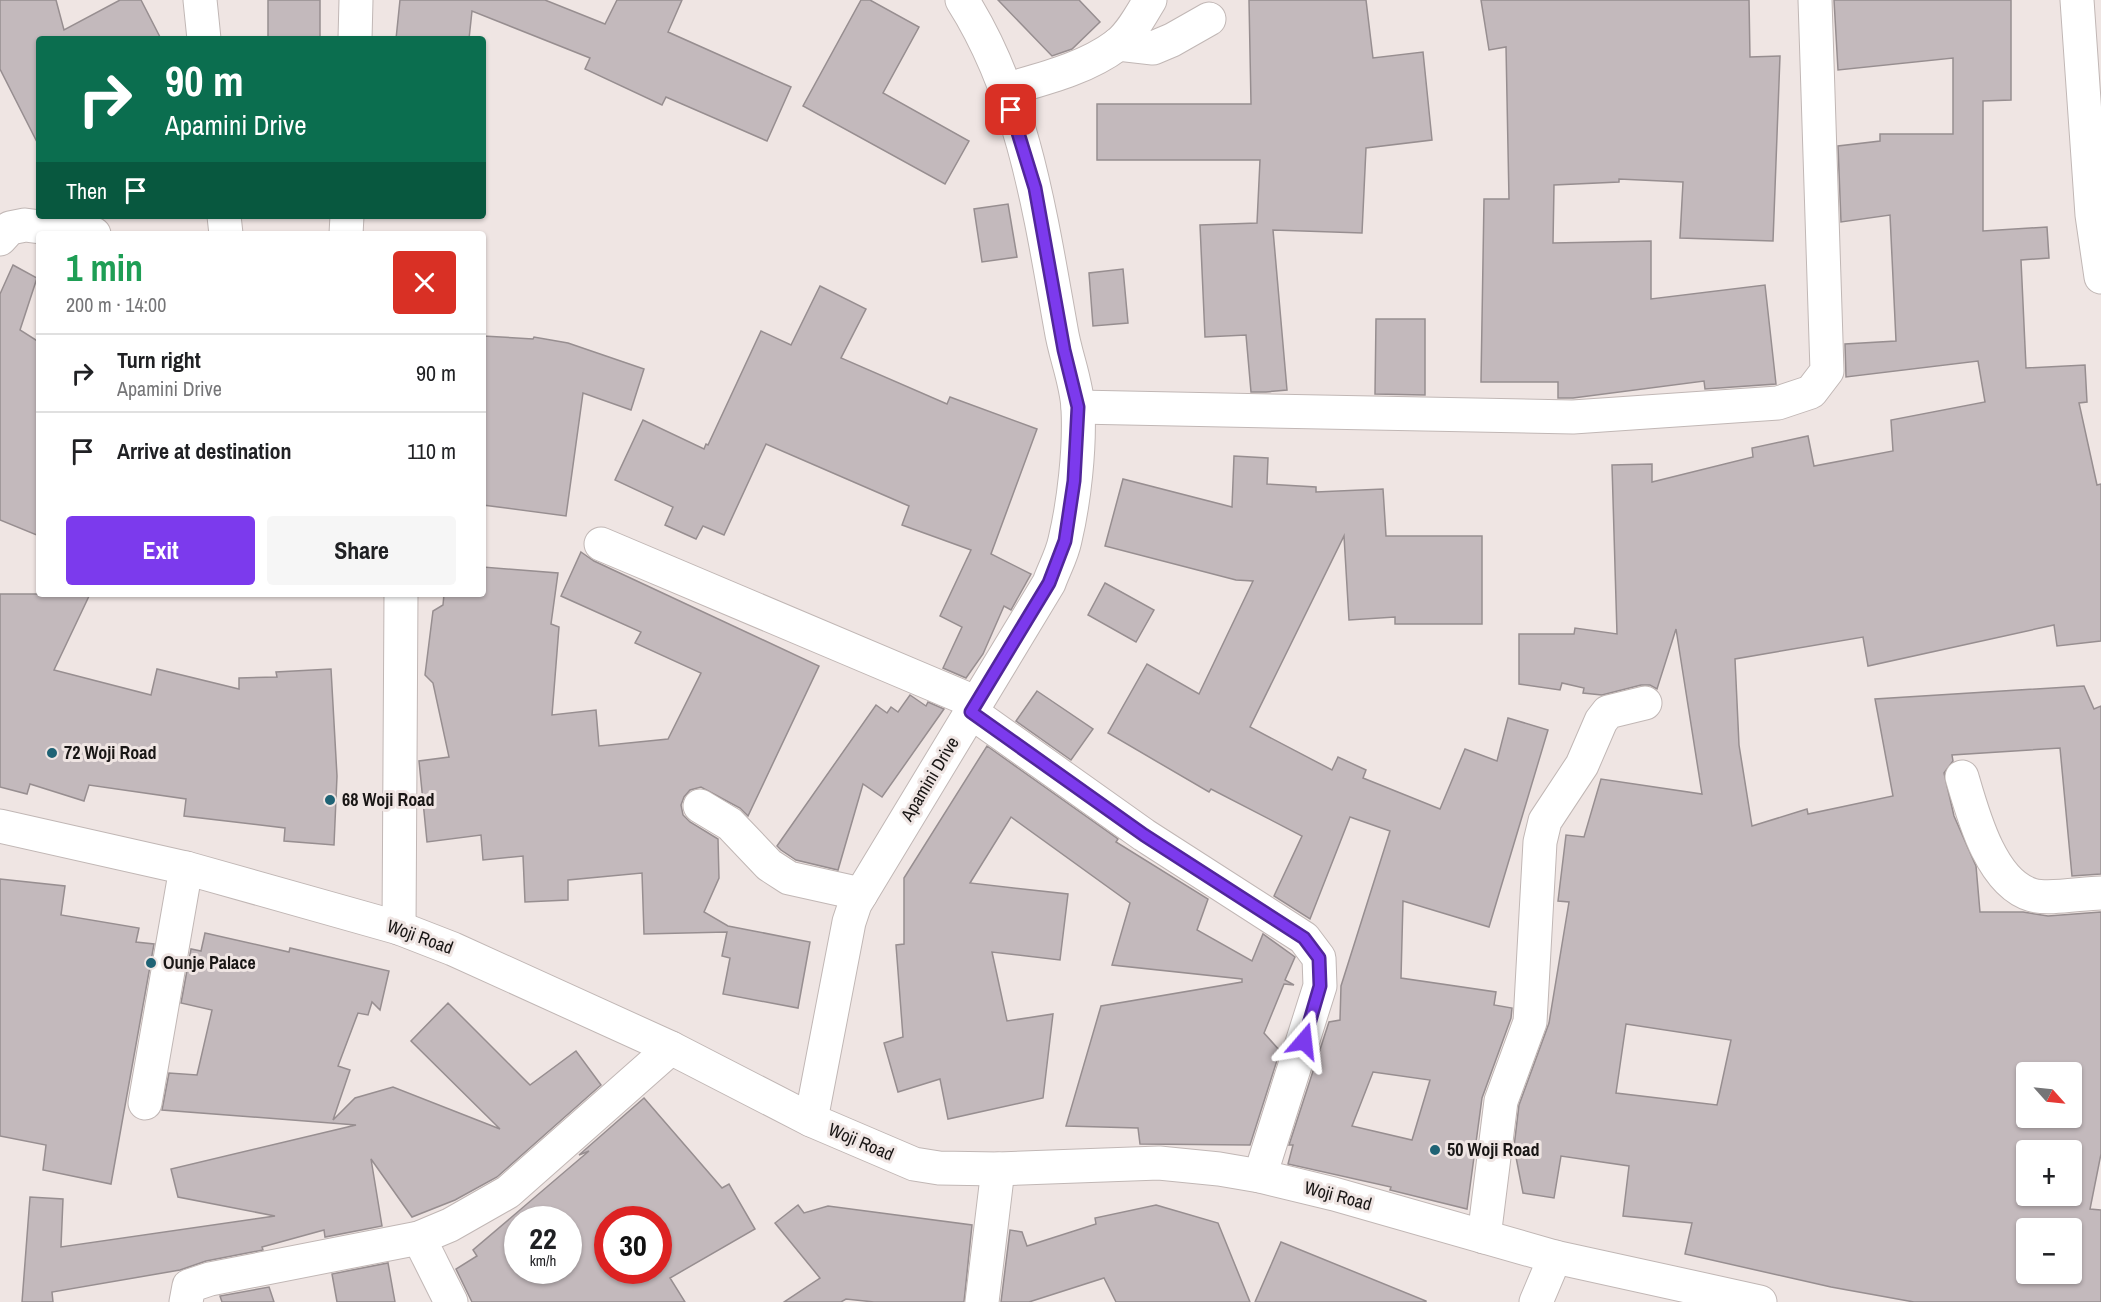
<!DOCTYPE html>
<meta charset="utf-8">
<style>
body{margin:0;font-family:"Archivo Narrow",sans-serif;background:#f6f6f6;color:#202124;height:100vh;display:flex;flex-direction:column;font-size:22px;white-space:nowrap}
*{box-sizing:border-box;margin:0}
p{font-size:20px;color:#757577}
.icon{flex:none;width:33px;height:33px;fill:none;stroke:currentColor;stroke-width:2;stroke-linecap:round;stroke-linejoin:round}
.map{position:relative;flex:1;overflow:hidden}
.panel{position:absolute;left:36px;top:231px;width:450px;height:366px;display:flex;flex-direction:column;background:#fff;border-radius:6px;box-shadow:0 2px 4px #0004}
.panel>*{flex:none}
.top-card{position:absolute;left:36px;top:36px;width:450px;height:183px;border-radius:6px;box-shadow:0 2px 4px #0004;background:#0b6e4f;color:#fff;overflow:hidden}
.needle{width:39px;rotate:117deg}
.fabs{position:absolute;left:2016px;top:1062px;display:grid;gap:12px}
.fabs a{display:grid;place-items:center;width:66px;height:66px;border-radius:6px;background:#fff;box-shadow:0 2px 4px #0004;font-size:30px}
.speed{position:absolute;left:504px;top:1206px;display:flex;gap:12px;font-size:30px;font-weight:700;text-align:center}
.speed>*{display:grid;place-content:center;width:78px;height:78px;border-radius:50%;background:#fff;box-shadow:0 2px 4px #0004;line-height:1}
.speed small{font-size:15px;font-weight:400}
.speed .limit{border:9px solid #d22;background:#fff;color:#111}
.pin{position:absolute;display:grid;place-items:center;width:51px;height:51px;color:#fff;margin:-26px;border-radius:12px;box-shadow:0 3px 9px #0006}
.me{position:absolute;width:66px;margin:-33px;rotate:17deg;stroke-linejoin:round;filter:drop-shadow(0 0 4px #0008)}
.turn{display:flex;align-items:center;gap:21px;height:126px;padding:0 30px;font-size:27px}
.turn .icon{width:78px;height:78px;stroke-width:2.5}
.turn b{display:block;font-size:42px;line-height:51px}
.then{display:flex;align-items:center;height:57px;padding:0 30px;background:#0003;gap:12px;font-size:22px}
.round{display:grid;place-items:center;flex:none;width:63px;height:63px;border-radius:6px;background:#f6f6f6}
.overview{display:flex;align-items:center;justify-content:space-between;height:102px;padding:0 30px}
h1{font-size:36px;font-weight:800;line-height:45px;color:#1e9e55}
.primary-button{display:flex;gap:12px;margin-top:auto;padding:12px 30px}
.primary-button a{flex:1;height:69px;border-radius:6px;background:#7c3aed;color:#fff;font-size:24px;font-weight:800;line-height:69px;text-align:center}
.primary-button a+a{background:#f6f6f6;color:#202124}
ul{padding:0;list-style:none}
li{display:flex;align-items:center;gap:18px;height:78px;padding:0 30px;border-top:2px solid #e0e0e0}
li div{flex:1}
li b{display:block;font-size:22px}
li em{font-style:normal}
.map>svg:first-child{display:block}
.building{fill:#c3b9bc;stroke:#978e90;stroke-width:1.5;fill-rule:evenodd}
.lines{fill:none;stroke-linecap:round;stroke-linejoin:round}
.minor-casing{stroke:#c1b7b5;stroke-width:35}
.major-casing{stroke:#c1b7b5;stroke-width:35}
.minor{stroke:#fff;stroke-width:33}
.major{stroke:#fff;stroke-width:33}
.route-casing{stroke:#51269a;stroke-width:15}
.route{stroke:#7c3aed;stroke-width:10}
.poi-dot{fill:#1f6375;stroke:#efe5e3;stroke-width:2}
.labels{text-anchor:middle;stroke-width:6;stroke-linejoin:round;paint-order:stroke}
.poi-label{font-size:18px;font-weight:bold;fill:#191615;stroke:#efe5e3;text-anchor:start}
.street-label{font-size:18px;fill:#191615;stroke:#efe5e3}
</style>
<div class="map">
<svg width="2101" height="1302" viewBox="0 0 2101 1302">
<rect width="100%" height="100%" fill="#efe5e3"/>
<g class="building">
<path d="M0,0H56L64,30L120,0H141L161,39H39V146L0,69Z"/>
<rect x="268" y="0" width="52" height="39"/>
<path d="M400,0H545L605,24L617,0H682L668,32L791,87L767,141L666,97L662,105L585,69L590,58L472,11L469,39H396Z"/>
<path d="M861,0H870L919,27L883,93L969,141L945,184L803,106Z"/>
<path d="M998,0H1079L1100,22L1072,49L1052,56Z"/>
<path d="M1249,0H1366L1373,58L1423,52L1432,140L1366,148L1362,233L1273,230L1287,390L1266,392H1251L1246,335L1205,337L1200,225L1257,223L1260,160H1097V104H1251Z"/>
<path d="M1481,0H1749L1750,57L1780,56L1773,241L1680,238L1683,182L1619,179V182L1554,185L1553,243L1651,241V299L1765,285L1776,384L1705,389L1704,381L1573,398H1558V382H1481L1484,199H1509L1506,47L1489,50Z"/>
<path d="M1834,0H2011V100L1983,101V231L2047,227L2049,258L2021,260L2026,368L2085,365L2087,402L2079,403L2097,485L2101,484V641L2057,646L2054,625L1868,666L1863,637L1735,659L1739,745L1752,826L1807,809L1808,814L1893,796L1875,699L2084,686L2094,709L2101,706V874L2072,876L2060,748L1952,755L1953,761L1944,773L1954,816L1976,866L1980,912H2023L2048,916L2101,912V1154L2090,1209L2101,1210V1302H1914L1831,1287L1685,1254L1692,1223L1623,1216L1629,1166L1561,1156L1554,1198L1523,1193L1514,1147L1519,1105L1549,1023L1569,902L1558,901L1566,835L1584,837L1601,779L1702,794L1676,629L1657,689L1650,685H1641L1602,695L1583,693L1584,688L1562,683L1560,690L1519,684V634H1574L1575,628L1617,634L1612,465L1652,464V482L1753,457L1752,448L1808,436L1814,466L1893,451L1891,420L1985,402L1978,361L1846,377L1845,344L1896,341L1890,215L1841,222L1838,146L1880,141V134H1953V58L1838,70ZM1626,1024L1731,1040L1717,1105L1616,1093ZM2026,1072H2072V1118H2026ZM2026,1150H2072V1196H2026ZM2026,1228H2072V1274H2026Z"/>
<path d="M1008,204L1017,257L982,262L974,209Z"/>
<path d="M13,265L37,278L20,330L39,342V536L0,520V294Z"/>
<path d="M1123,269L1128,323L1093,326L1089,273Z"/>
<path d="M820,286L866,309L841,358L947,404L950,397L1037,429L991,554L1031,574L1011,610L1004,606L983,654L966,678L943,668L962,627L940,616L971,550L902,525L909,506L766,444L724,535L703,526L696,539L665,525L673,507L615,480L643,420L704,449L706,444L708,445L761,331L791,345Z"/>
<path d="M1376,319H1425V395L1375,394Z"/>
<path d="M483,336L533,339L534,337L568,343L644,369L631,410L583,393L566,516L483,505Z"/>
<path d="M1234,456L1268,458L1267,484L1316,487V492L1383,489L1386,536H1482V624H1395V617L1349,620L1344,536L1250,727L1332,770L1338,757L1366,770L1363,778L1440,809L1465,749L1497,761L1508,718L1548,730L1489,927L1403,901L1401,978L1496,992L1494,1005L1512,1008L1511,1018L1482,1098L1467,1209L1390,1190L1391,1187L1288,1164L1293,1145H1289L1329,1022L1340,1020L1341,986L1390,831L1350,817L1310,919L1274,896L1302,836L1211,789L1209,792L1108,733L1147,664L1199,694L1253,581L1236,580L1105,546L1123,479L1232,507ZM1373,1072L1430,1080L1412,1140L1352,1126Z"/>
<path d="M581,552L594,561L819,666L748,816L740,808L701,787L690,790L684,797L681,805L683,815L690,822L718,839L719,878L704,912L728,926L810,942L798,1008L723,994L730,958L722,956L727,932L644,934L642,873L568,880V900L525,902L523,856L483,860L481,835L427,842L419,761L449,757L433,683L425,675L433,611L443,605L444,594H483V567L558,573L551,624L559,627L552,715L596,710L599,746L668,739L701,673L635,643L641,632L561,596Z"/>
<path d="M1105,583L1154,610L1136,642L1088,615Z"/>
<path d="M0,594H90L54,670L151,695L157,669L239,689V678L277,677L276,672L331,669L337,776L334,845L284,841L285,828L184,816L186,799L89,785L84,801L30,784L27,794L0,787Z"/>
<path d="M1037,691L1093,729L1071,760L1016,721Z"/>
<path d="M910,695L926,706L928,702L944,709L882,797L863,784L838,870L796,860L781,850L777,846L876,705L887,713L891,707L898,712Z"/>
<path d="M987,746L1118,839L1116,842L1208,899L1197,930L1252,961L1263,934L1295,957L1285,980L1294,985L1284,984L1264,1033L1280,1051L1250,1145L1140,1144L1138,1128L1066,1126L1101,1006L1242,982V979L1112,965L1130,903L1011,817L970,883L1068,894L1060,960L992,952L1007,1021L1053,1014L1043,1098L948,1119L940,1079L898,1092L884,1043L903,1037L896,945L904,944V878Z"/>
<path d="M0,879L65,886L61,915L139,928L136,942L154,944L111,1184L43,1170L46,1145L0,1136Z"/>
<path d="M205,933L289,952L290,948L389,971L380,1010L372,1002L368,1015L358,1013L338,1066L350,1070L333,1120L355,1098L393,1087L500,1129L411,1041L448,1003L530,1085L576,1051L601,1085L497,1177L455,1200L412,1217L371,1159L382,1226L325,1237L324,1230L262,1247L263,1250L206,1261L180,1270L52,1292L53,1302H22L30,1197L63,1199L61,1247L275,1216L178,1197L171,1169L356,1125L162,1110L169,1073L197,1075L212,1010L181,1003L191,949L201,951Z"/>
<path d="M644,1098L722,1188L729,1184L755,1229L670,1278L685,1302H472L456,1269L477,1256L473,1250L589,1151L579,1155ZM518,1220H568V1270H518ZM608,1220H658V1270H608Z"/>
<path d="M798,1205L804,1213L828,1206L972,1225L964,1302H874L846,1299L841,1302H784L820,1278L775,1223Z"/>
<path d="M1156,1205L1218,1223L1250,1302H1116L1104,1278L1029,1302H1001L1010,1230L1022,1232L1027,1246L1096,1224L1095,1218Z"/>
<path d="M1281,1242L1426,1301V1302H1255Z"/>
<path d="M388,1263L395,1302H337L332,1274Z"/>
<path d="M269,1287L274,1302H222L220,1296Z"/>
</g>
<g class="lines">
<defs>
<g id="minor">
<path d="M200,0L204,39"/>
<path d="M2077,0L2092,215L2101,277"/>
<path d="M355,39L356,0"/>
<path d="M1118,44L1153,48L1172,40L1209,19"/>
<path d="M1005,90C1042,79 1085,69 1117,45C1131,34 1141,15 1150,0"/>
<path d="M224,216L226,234"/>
<path d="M346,234L347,216"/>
<path d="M0,239L10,228L25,225L94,234"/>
<path d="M1078,407L1573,417L1778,403L1811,392L1827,371L1815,0"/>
<path d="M601,544L977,703"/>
<path d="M971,712L1144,835L1304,938L1319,958L1320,986L1260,1176"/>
<path d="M1962,777C1973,815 1991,883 2032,895C2049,900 2083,893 2101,893"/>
<path d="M700,806L730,824L769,865L789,878L861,894"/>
<path d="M399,928L401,594"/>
<path d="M145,1103L186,868"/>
<path d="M811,1120L849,922L855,904L1049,583C1054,569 1062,555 1065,540C1074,502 1080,449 1078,409C1077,383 1065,355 1061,329C1041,218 1024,97 962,0"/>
<path d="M1484,1237L1501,1101L1530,1022L1540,842L1545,821L1582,765L1601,721L1608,712L1645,703"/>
<path d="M419,1238L451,1302"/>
<path d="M186,1302L189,1286L210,1279L419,1238L450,1225L508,1192L671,1048"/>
<path d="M982,1302L998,1169"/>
<path d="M1536,1302L1555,1257"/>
</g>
<path id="major" d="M0,826L186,868L399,928L453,949L671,1048L811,1120L914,1164L939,1168L998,1169L1159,1163L1219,1169L1260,1176L1334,1194L1555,1257L1760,1302"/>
</defs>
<use href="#minor" class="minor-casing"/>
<use href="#major" class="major-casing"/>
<use href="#minor" class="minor"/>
<use href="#major" class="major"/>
</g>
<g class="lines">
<defs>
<path id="route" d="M1011,110L1035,188L1064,350L1078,407L1074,481L1065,541L1049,583L971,712L1144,835L1304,938L1319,958L1320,986L1304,1041"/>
</defs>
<use href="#route" class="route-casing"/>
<use href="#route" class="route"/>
</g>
<g class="poi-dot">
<circle cx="52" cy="753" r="6"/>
<circle cx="330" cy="800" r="6"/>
<circle cx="151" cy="963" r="6"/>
<circle cx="1435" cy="1150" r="6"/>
</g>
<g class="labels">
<g class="poi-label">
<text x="64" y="759">72 Woji Road</text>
<text x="342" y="806">68 Woji Road</text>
<text x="163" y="969">Ounje Palace</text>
<text x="1447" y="1156">50 Woji Road</text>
</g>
<g class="street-label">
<text transform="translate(930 779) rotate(-59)" y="6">Apamini Drive</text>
<text transform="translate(420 937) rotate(20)" y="6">Woji Road</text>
<text transform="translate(861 1142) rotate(23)" y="6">Woji Road</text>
<text transform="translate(1338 1196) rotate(15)" y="6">Woji Road</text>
</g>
</g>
</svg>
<div class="fabs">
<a><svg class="needle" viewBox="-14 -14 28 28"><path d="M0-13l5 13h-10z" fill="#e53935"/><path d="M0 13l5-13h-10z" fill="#757577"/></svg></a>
<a>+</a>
<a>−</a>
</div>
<div class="speed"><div>22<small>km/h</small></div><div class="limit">30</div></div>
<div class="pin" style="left:1011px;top:110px;background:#d93025"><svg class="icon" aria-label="arrive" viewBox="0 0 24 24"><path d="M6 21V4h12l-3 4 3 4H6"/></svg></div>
<svg class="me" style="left:1304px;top:1041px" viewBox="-20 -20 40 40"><path d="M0-17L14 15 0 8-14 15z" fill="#7c3aed" stroke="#fff" stroke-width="4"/></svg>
<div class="top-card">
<div class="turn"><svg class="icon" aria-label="right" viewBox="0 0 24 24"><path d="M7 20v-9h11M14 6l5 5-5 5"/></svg><div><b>90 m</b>Apamini Drive</div></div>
<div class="then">Then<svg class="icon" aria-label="arrive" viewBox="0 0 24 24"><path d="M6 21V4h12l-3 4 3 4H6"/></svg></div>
</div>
<section class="panel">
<div class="overview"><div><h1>1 min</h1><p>200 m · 14:00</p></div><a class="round" style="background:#d93025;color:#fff"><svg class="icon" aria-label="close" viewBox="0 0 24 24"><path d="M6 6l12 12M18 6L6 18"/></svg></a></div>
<ul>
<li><svg class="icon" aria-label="right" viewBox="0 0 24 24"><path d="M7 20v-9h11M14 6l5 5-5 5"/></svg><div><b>Turn right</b><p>Apamini Drive</p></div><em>90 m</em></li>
<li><svg class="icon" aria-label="arrive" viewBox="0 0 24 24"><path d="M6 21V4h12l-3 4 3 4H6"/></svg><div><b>Arrive at destination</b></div><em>110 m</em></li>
</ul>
<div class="primary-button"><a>Exit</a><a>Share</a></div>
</section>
</div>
